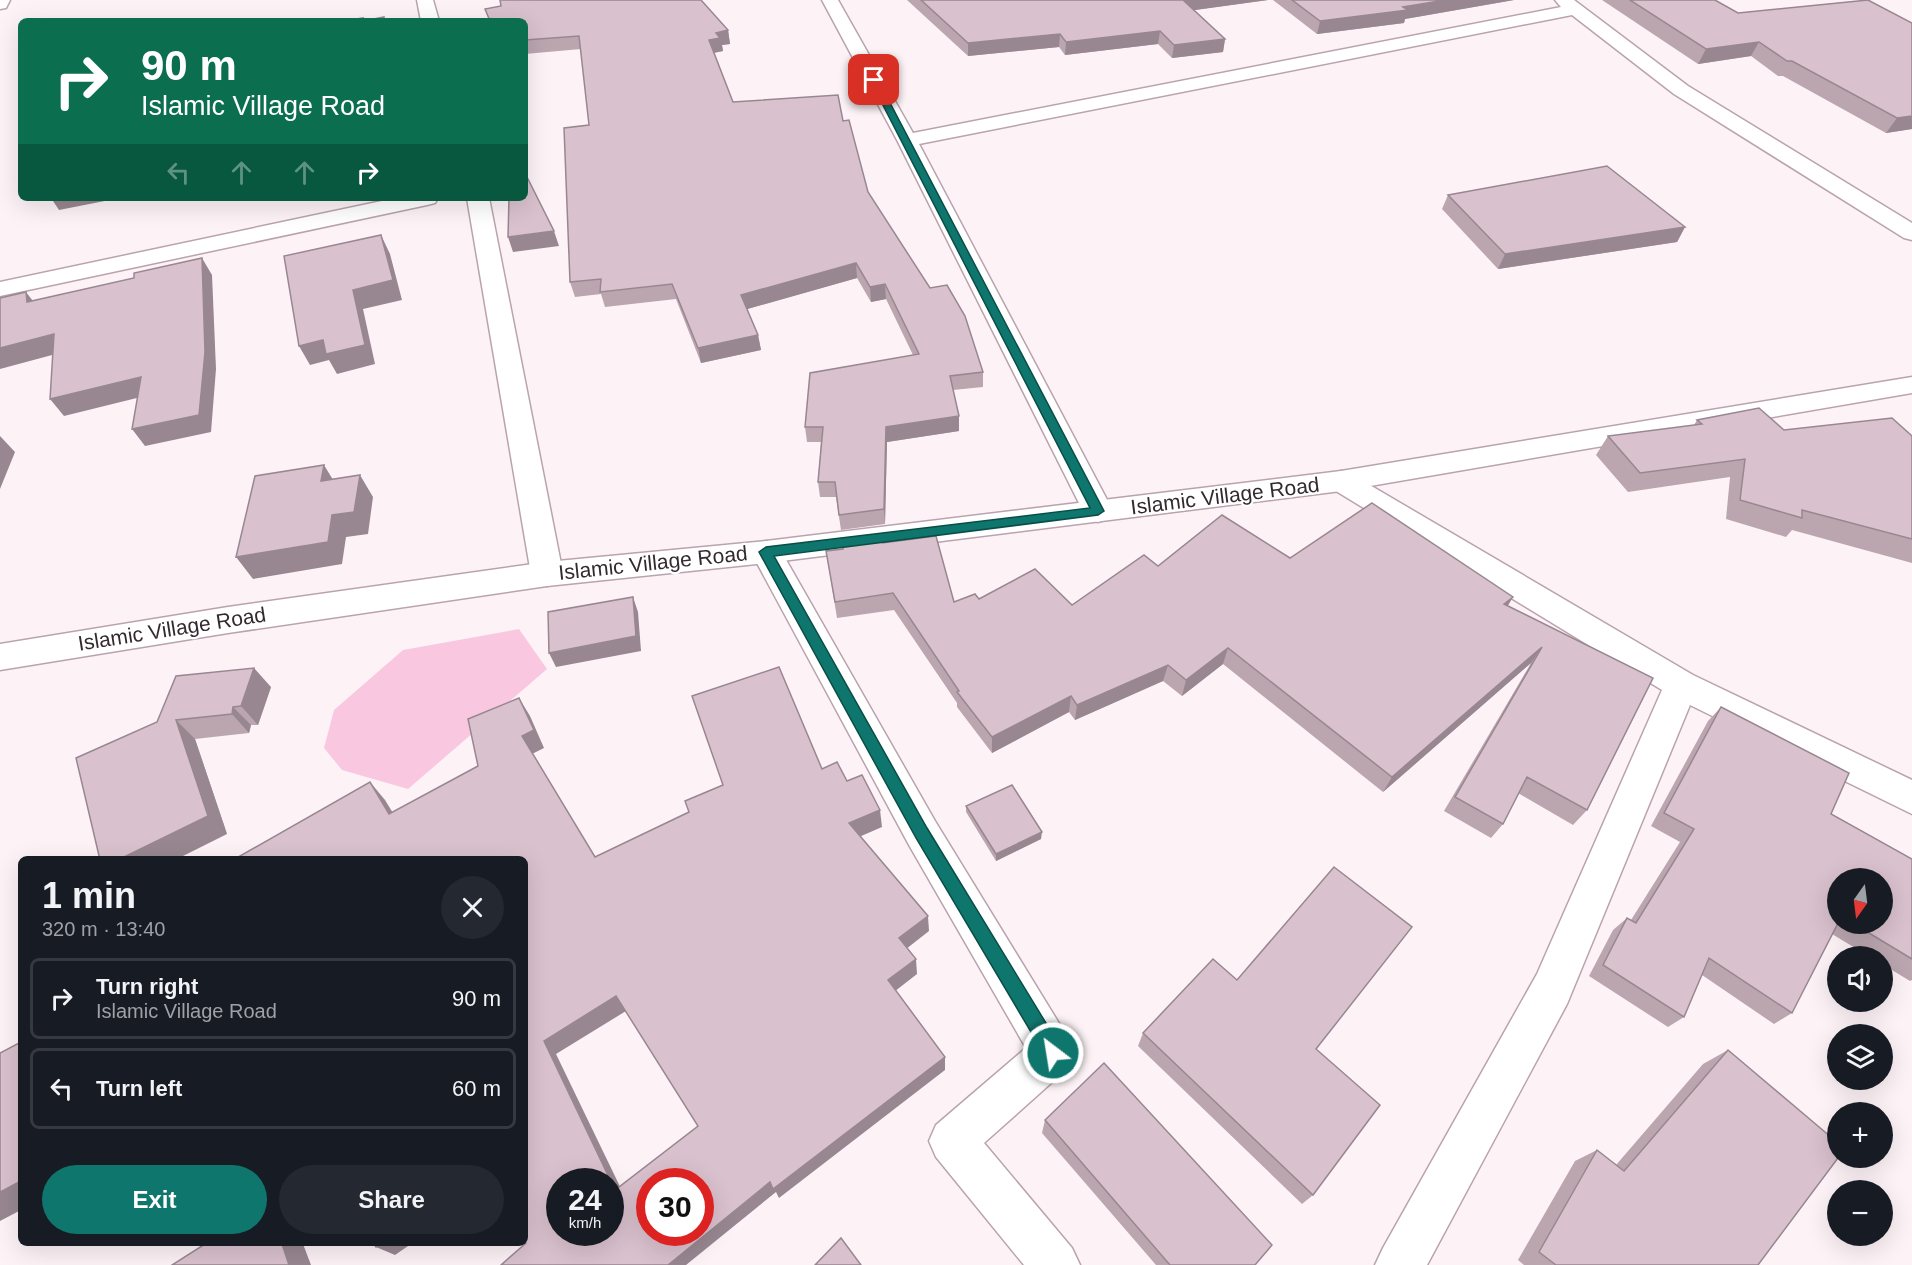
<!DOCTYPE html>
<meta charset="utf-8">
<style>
body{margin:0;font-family:Arial,sans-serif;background:#242831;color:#f1f3f6;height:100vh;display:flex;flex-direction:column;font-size:22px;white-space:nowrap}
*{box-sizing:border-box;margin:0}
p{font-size:20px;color:#9ea1a6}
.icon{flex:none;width:33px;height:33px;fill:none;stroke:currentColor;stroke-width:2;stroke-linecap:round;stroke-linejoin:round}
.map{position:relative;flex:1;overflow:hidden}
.panel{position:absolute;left:18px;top:856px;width:510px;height:390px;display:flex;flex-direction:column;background:#171b24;border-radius:9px;box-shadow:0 6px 24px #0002}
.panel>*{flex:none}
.banner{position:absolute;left:18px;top:18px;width:510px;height:183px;border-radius:9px;box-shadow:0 6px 24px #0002;background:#0b6e4f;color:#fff;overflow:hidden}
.needle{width:39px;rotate:194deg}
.fabs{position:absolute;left:1827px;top:868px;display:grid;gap:12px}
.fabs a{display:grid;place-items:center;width:66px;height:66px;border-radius:50%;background:#171b24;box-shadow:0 6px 24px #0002;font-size:30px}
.speed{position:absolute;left:546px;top:1168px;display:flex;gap:12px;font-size:30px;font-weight:700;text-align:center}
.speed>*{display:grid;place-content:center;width:78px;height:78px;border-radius:50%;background:#171b24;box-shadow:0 6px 24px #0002;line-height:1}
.speed small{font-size:15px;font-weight:400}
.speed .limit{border:9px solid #d22;background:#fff;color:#111}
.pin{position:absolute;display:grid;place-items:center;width:51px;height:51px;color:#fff;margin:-26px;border-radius:12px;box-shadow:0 3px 9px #0006}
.me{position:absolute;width:66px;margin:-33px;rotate:329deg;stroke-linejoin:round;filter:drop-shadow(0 0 4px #0008)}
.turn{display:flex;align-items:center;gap:21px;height:126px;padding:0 24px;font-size:27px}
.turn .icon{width:78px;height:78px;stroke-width:2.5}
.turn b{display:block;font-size:42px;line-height:51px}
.lanes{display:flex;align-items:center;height:57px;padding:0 24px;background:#0003;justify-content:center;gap:30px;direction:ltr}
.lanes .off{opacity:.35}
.round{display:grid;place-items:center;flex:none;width:63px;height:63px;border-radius:32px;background:#242831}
.overview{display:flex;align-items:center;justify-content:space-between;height:102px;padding:0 24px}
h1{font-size:36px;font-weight:700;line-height:45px}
.primary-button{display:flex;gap:12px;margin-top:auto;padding:12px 24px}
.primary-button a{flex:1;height:69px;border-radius:36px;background:#0f766e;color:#fff;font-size:24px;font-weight:700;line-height:69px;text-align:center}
.primary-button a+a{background:#242831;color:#f1f3f6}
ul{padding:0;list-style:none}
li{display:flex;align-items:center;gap:18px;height:81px;margin:0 12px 9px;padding:0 12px;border:3px solid #363941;border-radius:9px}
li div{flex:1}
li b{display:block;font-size:22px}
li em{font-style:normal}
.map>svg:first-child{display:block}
.green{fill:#f9c8e0}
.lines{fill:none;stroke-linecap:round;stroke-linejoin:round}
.minor-casing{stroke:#baa3ae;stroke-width:3}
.tertiary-casing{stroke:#baa3ae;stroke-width:3}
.minor{fill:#fff;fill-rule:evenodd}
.tertiary{fill:#fff;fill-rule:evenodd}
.wall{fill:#bba6b0;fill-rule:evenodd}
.shaded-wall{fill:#988790}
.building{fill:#d9c1cd;stroke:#988790;stroke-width:1.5;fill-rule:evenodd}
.route{fill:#0f766e;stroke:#0a4d48;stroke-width:1.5}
.labels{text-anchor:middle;stroke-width:4.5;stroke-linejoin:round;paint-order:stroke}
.street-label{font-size:21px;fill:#332a2f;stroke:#fff}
</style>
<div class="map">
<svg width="1912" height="1265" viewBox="0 0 1912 1265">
<rect width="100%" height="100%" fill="#fdf3f7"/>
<path class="green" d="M519,629L547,669L408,789L342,770L324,748L334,710L403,650Z"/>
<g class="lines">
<defs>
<g id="minor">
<path d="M0,0H10L6,8L0,9Z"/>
<path d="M417,0H433L439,21H421Z"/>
<path d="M822,0H838L913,133L1561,7L1555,0H1574L1688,86L1912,223V240L1904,238L1674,94L1572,15L919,144L1113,511L1109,518L1098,522L1087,518L1083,511L897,140Z"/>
<path d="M396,198H438L435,203L427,205L0,296V282Z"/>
<path d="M467,198H489L563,574L558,582L547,586L536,582L531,574Z"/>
<path d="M1341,471L1351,474L1693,675L1912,780V814L1690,705L1567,1004L1427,1265H1375L1383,1248L1537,974L1662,690L1331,488L1326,481L1331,474Z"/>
<path d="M766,541L777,544L935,821L1068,1038L1075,1053L1068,1068L984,1143L1072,1248L1080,1265H1024L936,1157L929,1141L936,1125L1026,1048L909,845L751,552L755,544Z"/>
</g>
<path id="tertiary" d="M1912,377V393L1341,491L766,563L547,586L228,633L0,670V644L228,607L547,562L766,541L1341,471Z"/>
</defs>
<use href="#minor" class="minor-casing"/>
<use href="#tertiary" class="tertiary-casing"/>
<use href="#minor" class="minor"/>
<use href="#tertiary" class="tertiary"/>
</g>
<g class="wall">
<path d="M907,0H1268L1194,10L1225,39L1223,52L1172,58L1158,44L1065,55L1059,47L968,56Z"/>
<path d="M1273,0H1514L1405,19L1404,23L1317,34Z"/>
<path d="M1602,0H1715L1738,13L1868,0L1912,129L1886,133L1783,76H1778L1751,56L1698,64Z"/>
<path d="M501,6L728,30L730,44L722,45L723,51L714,53L733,102L843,121L868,192L983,372V387L953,390L959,416V431L887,442L885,524L841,530L836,497H820L818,482L821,442H807L805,427L913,355L886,299L871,302L857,278L747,309L758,335L761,350L701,363L676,299L605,307L601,294L575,297L570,282L589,125L581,49L525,54V21Z"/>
<path d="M1448,195L1685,227L1677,242L1498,269L1442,209Z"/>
<path d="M1697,420L1784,430L1912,436V563L1792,530L1786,537L1726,519L1730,477L1628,492L1596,455L1608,436L1694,425Z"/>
<path d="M884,543L954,602L979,599L1072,605L1158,566L1290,558L1507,606L1653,678L1587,810L1573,825L1518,793L1503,824L1491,838L1444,811L1531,663L1383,792L1223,664L1182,696L1163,681L1075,720L1069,712L992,753L957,707V703L894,610L837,618L826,551Z"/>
<path d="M271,687L258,725H251L249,733L195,739L227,834L157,722Z"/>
<path d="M1721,707L1831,814L1912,859V980L1910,981L1882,964V957H1870L1832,934L1792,1013L1774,1024L1702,975L1684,1017L1668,1027L1589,976L1613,930L1627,918L1631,920L1680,842L1651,826L1708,721ZM1838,879L1882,924H1838Z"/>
<path d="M966,806L1041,839L996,861L966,812Z"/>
<path d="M1143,1033L1316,1049L1313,1195L1302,1204L1138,1046Z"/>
<path d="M1728,1050L1758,1265H1524L1518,1260L1575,1161L1597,1150L1616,1165L1703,1064Z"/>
<path d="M1045,1120L1255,1265H1156L1042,1133Z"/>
</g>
<g class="shaded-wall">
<path d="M1183,0H1268L1181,12Z"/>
<path d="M1446,0H1514L1405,19L1404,23L1317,34L1320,21Z"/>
<path d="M728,30L730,44L722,45L723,51L712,53L709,40L716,33Z"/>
<path d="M1160,31L1158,44L1065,55L1066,42Z"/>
<path d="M1060,34L1059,47L968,56V43Z"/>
<path d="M1225,39L1223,52L1172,58L1174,45Z"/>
<path d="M1759,42L1751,56L1698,64L1706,49Z"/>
<path d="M1912,116V129L1886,133L1897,118Z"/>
<path d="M51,198H120L59,210Z"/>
<path d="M1685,227L1677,242L1498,269L1505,254Z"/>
<path d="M554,231L559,246L513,252L508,237Z"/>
<path d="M381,235L390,254L402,300L363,309L375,364L337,374L329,360L310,365L299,346Z"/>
<path d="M202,258L212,275L216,369L211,432L145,446L132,429Z"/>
<path d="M856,263L857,278L744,310L741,295Z"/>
<path d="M885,284L886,299L871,302L870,287Z"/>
<path d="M26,292L39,309L27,302Z"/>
<path d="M54,334L67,351L0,369V348Z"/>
<path d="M758,335L761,350L701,363L698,348Z"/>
<path d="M141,377L153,394L64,416L50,399Z"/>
<path d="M959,416V431L887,442L885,524L884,509L886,427Z"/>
<path d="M0,436L15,452L0,489Z"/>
<path d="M324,465L338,488L321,481Z"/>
<path d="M360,475L373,497L368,534L346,537L342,564L253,579L236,557L332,515Z"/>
<path d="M633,597L638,612L641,651L556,667L549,653Z"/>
<path d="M1513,597L1503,614L1504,604Z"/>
<path d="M1542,647L1531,663L1383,792L1392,777Z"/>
<path d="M1228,648L1223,664L1182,696L1186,680Z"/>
<path d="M1168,665L1163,681L1075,720L1077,705Z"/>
<path d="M254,668L271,687L258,725L241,706Z"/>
<path d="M1071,696L1069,712L992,753V737Z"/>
<path d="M519,698L530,716L544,748L532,754L522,736Z"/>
<path d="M233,707L251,725L249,733L232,714Z"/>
<path d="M176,720L195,739L227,834L175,860H118Z"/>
<path d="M370,782L385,800L404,831L389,814Z"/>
<path d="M880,810L882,827L852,840L849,823Z"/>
<path d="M1042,832L1041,839L996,861V854Z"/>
<path d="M928,916L929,931L901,953L899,938Z"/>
<path d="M916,959L917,974L890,995L888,980Z"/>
<path d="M616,996L626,1011L556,1054L626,1199L615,1190L544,1041Z"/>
<path d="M945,1057V1070L779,1198L776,1192L686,1265H668L770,1182Z"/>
<path d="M21,1181V1210L0,1221V1192Z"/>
<path d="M282,1244H303L311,1265H289Z"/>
<path d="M381,1244H411L395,1255L376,1247Z"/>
</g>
<g class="building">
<path d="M500,0H701L728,30L716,33L720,38L709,40L733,102L838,95L843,121L849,120L868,192L930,288L947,285L965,316L983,372L950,376L959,416L886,427L884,509L839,515L835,482H818L823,427H805L810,373L919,354L885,284L870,287L856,263L741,295L758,335L698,348L672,284L600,292L601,279L570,282L564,128L589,125L579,36L525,40V21H490L485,9L501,6Z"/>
<path d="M921,0H1183L1225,39L1174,45L1160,31L1066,42L1060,34L968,43Z"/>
<path d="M1292,0H1446L1403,7L1408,10L1320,21Z"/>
<path d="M1630,0H1715L1738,13L1868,0L1912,23V116L1897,118L1792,61H1787L1759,42L1706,49Z"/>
<path d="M384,17V21H364Z"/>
<path d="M363,18L362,21H343Z"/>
<path d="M1607,166L1685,227L1505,254L1448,195Z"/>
<path d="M525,173L554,231L508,237L509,198H525Z"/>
<path d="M381,235L393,280L353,290L365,345L326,354L323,340L299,346L284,256Z"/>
<path d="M202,258L205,352L199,415L132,429L141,377L50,399L54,334L0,348V298L26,292L27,302L134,278V273Z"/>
<path d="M1759,408L1784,430L1892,418L1912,436V539L1802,510V518L1740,500L1745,459L1640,473L1608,436L1702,424L1697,420Z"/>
<path d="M324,465L321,481L360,475L354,512L332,515L328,542L236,557L255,476Z"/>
<path d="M1372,503L1513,597L1504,604L1653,678L1587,810L1527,777L1503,824L1455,797L1542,647L1392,777L1228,648L1186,680L1168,665L1077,705L1071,696L992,737L957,692L959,691L893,593L835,602L826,551L843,549L842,539L884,534L883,543L936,536L954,602L975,594L979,599L1035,569L1072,605L1144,555L1158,566L1222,515L1290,558Z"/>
<path d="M633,597L636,636L549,653L548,612Z"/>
<path d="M779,667L822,769L837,762L847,781L862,775L880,810L849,823L928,916L899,938L916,959L888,980L945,1057L773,1189L770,1182L668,1265H501L526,1243L525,1240V860H233L370,782L389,814L478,766L468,719L519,698L534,730L522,736L595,857L689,812L685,801L723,785L692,696ZM616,996L698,1126L615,1190L544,1041ZM560,1182H610V1233H560ZM650,1182H700V1233H650Z"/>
<path d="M254,668L241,706L233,707L232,714L176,720L208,816L118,860H100L76,758L157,722L176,676Z"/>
<path d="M1721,707L1849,773L1831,814L1912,859V959L1854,924H1882V879H1838V923L1792,1013L1709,958L1684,1017L1603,965L1627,918L1636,923L1694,829L1664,813Z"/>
<path d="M1012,785L1042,832L996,854L966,806Z"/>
<path d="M1334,867L1412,927L1316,1049L1380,1105L1313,1195L1143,1033L1213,959L1237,980Z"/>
<path d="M21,1042V1181L0,1192V1053Z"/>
<path d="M1728,1050L1838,1143V1158L1758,1265H1556L1539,1252L1597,1150L1624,1171Z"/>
<path d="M1104,1063L1272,1245L1255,1265H1170L1045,1120Z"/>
<path d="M841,1238L861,1265H815Z"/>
<path d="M205,1244H282L289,1265H172Z"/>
<path d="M374,1244H381L376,1247Z"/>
</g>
<path class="route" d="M874,77L878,80L1104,511L1098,515L774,556L927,828L1060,1046L1062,1053L1060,1059L1053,1062L1047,1059L916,838L759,552L766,547L1090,508L870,80Z"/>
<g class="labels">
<g class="street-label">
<text transform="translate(1225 496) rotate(-7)" y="7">Islamic Village Road</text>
<text transform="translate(653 563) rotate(-6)" y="7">Islamic Village Road</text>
<text transform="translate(172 629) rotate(-9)" y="7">Islamic Village Road</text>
</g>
</g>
</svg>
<div class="fabs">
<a><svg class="needle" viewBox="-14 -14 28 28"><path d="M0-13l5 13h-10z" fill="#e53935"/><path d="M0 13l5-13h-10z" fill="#9ea1a6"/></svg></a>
<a><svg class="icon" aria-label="sound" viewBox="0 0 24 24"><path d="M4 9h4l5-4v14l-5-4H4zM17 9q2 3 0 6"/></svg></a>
<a><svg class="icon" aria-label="layers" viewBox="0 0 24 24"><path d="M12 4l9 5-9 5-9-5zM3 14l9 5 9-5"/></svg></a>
<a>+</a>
<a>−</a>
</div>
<div class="speed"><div>24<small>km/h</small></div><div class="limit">30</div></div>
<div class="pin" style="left:874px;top:80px;background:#d93025"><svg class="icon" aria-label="arrive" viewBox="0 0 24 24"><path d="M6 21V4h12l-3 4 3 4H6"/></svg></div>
<svg class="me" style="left:1053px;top:1053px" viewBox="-20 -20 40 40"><circle r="17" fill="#0f766e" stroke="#fff" stroke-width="3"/><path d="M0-11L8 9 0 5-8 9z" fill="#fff"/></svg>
<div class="banner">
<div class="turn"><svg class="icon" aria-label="right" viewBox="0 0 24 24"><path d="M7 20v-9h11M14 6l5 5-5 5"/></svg><div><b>90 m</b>Islamic Village Road</div></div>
<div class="lanes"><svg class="icon off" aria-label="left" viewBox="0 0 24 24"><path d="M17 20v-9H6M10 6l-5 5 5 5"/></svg><svg class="icon off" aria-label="ahead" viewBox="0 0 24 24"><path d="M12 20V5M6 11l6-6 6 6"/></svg><svg class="icon off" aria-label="ahead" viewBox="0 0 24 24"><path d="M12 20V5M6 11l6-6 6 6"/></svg><svg class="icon" aria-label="right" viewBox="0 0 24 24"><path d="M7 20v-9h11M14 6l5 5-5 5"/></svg></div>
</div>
<section class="panel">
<div class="overview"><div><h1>1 min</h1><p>320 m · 13:40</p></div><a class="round"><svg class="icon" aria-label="close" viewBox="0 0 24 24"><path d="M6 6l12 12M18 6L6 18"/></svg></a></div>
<ul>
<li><svg class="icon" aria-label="right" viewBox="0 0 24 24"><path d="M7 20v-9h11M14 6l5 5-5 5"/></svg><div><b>Turn right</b><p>Islamic Village Road</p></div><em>90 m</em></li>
<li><svg class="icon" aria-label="left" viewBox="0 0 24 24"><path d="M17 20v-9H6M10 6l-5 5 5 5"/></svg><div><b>Turn left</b></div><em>60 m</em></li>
</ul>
<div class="primary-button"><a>Exit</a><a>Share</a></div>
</section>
</div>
